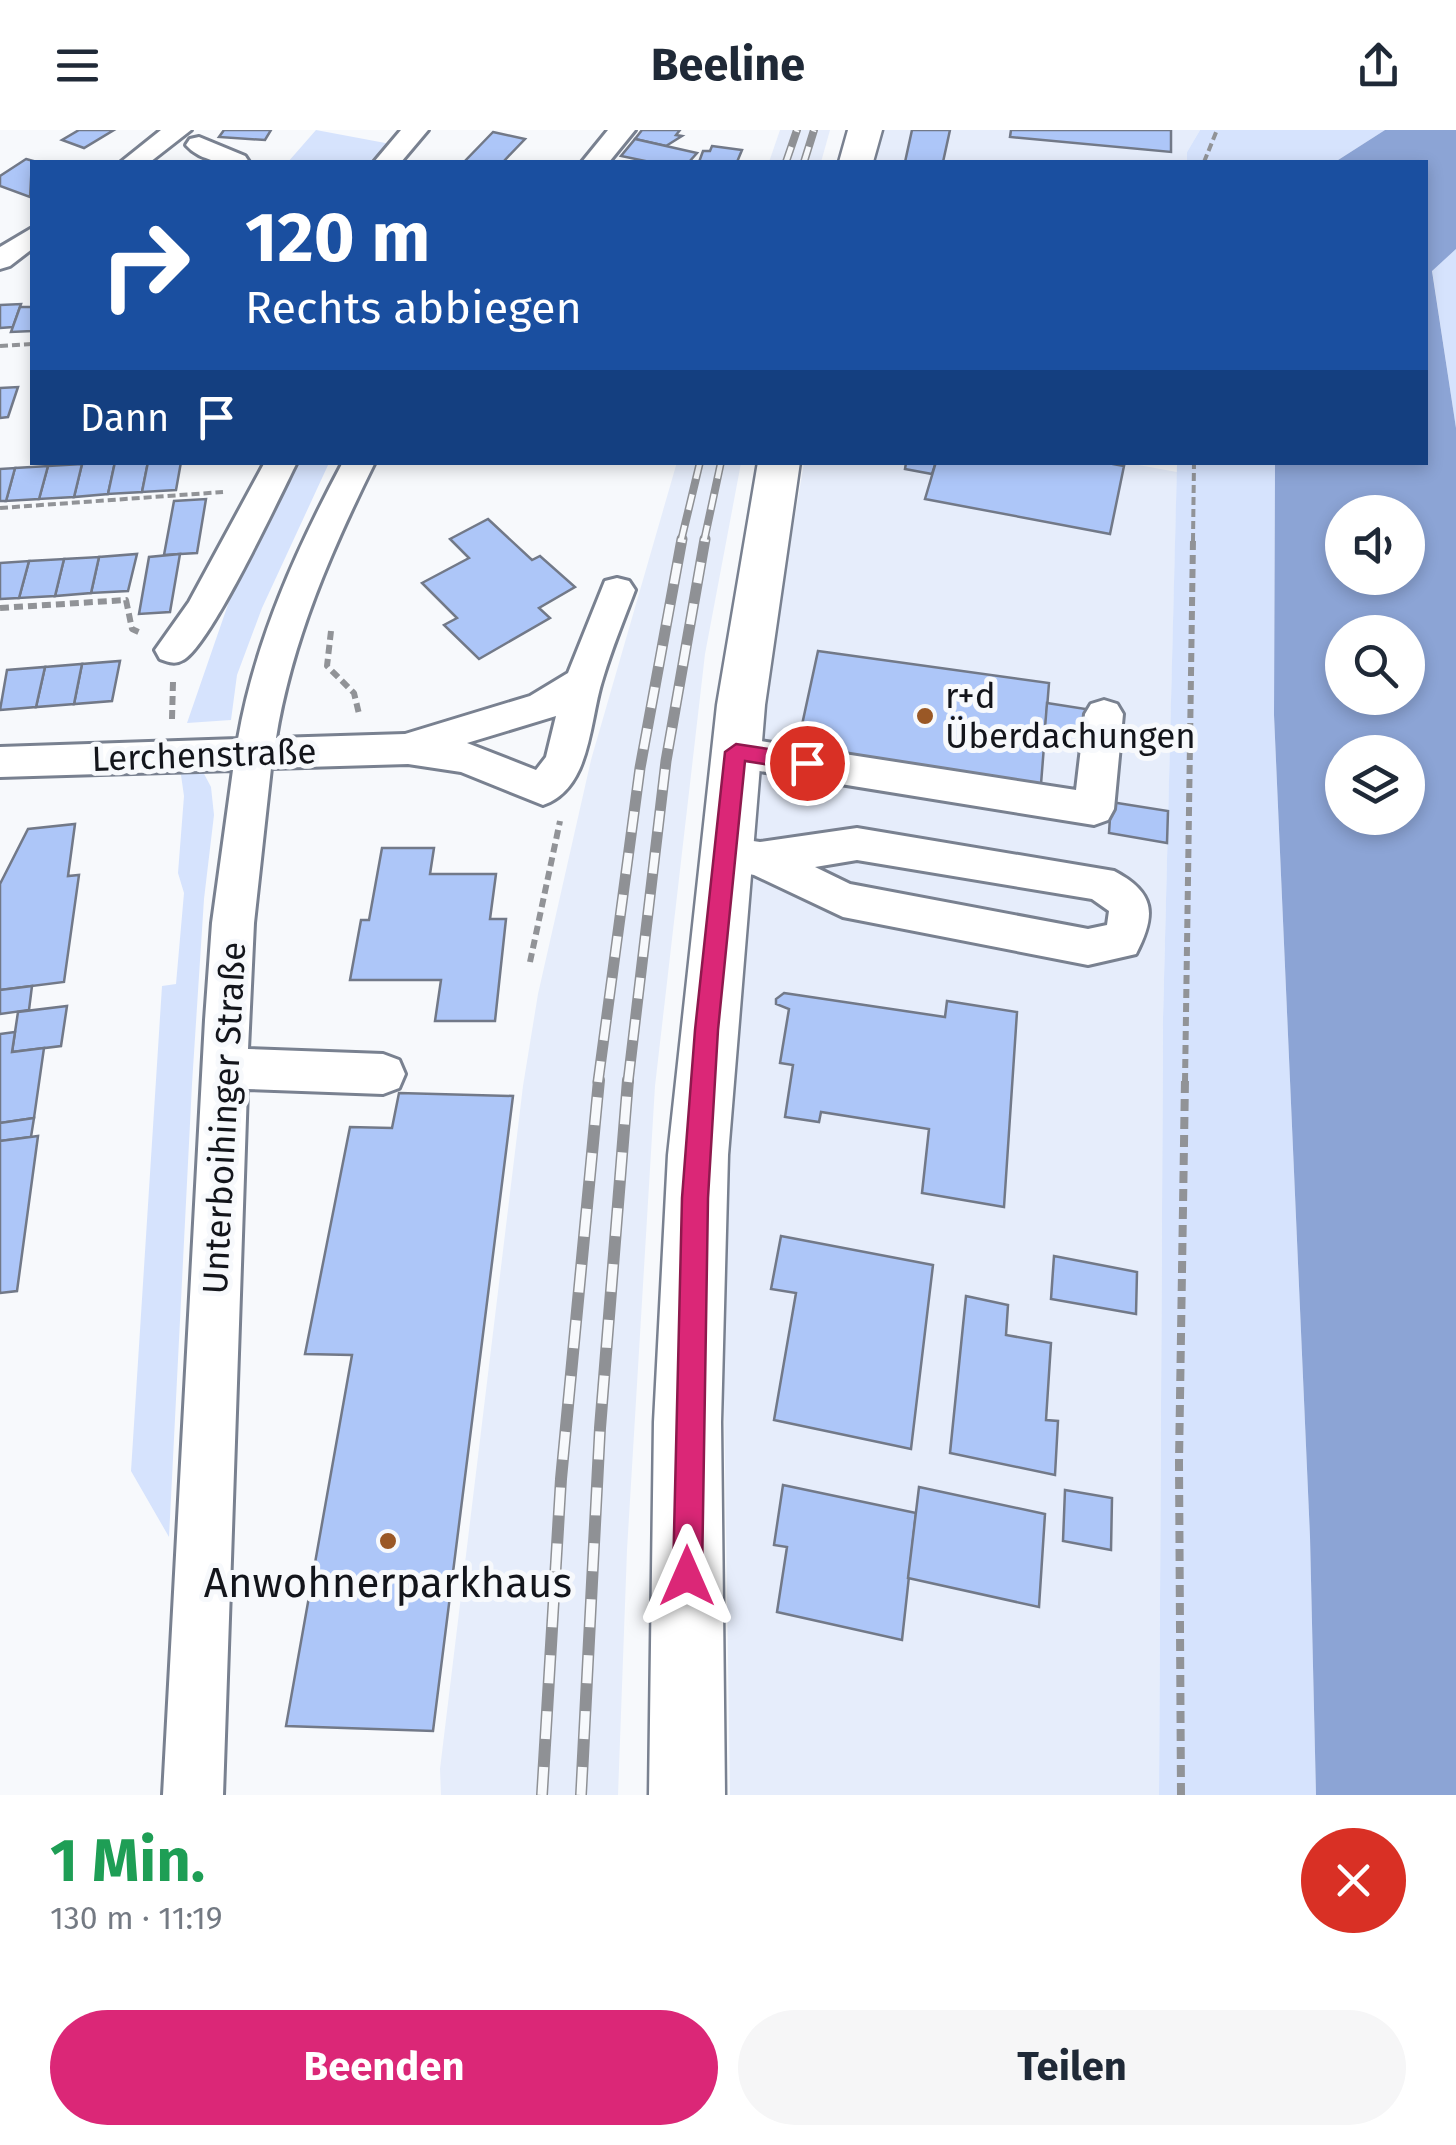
<!DOCTYPE html>
<html lang="de">
<meta charset="utf-8">
<style>
body{margin:0;font-family:"Fira Sans",sans-serif;background:#f6f6f7;color:#1f2937;height:100vh;display:flex;flex-direction:column;font-size:38px;white-space:nowrap}
*{box-sizing:border-box;margin:0}
p{font-size:32px;color:#747a83}
.icon{flex:none;width:55px;height:55px;fill:none;stroke:currentColor;stroke-width:2;stroke-linecap:round;stroke-linejoin:round}
.map{position:relative;height:1665px;overflow:hidden}
.panel{display:flex;flex-direction:column;background:#fff;flex:1}
.panel>*{flex:none}
.guide{position:absolute;left:30px;top:30px;width:1398px;height:305px;border-radius:0px;box-shadow:0 5px 15px #0003;background:#1a4fa0;color:#fff;overflow:hidden}
.fabs{position:absolute;left:1325px;top:365px;display:grid;gap:20px}
.fabs a{display:grid;place-items:center;width:100px;height:100px;border-radius:50%;background:#fff;box-shadow:0 5px 15px #0003;font-size:50px}
.pin{position:absolute;display:grid;place-items:center;width:85px;height:85px;color:#fff;margin:-42px;border:5px solid #fff;border-radius:50%;box-shadow:0 2px 10px #0007}
.me{position:absolute;width:110px;margin:-55px;rotate:0deg;stroke-linejoin:round;filter:drop-shadow(0 0 8px #0008)}
.turn{display:flex;align-items:center;gap:35px;height:210px;padding:0 50px;font-size:45px}
.turn .icon{width:130px;height:130px;stroke-width:2.5}
.turn b{display:block;font-size:70px;line-height:85px}
.then{display:flex;align-items:center;height:95px;padding:0 50px;background:#0003;gap:20px;font-size:38px}
.round{display:grid;place-items:center;flex:none;width:105px;height:105px;border-radius:52px;background:#f6f6f7}
.summary{display:flex;align-items:center;justify-content:space-between;height:170px;padding:0 50px}
h1{font-size:60px;font-weight:700;line-height:75px;color:#1e9e55}
.primary-button{display:flex;gap:20px;margin-top:auto;padding:20px 50px}
.primary-button a{flex:1;height:115px;border-radius:60px;background:#db2777;color:#fff;font-size:40px;font-weight:700;line-height:115px;text-align:center}
.primary-button a+a{background:#f6f6f7;color:#1f2937}
header{display:flex;justify-content:space-between;align-items:center;height:130px;padding:0 50px;background:#fff;font-size:45px;font-weight:700}
.map>svg:first-child{display:block}
.built{fill:#e6edfb}
.green{fill:#d6e3fd}
.water{fill:#8ca4d5;fill-rule:evenodd}
.building{fill:#adc6f8;stroke:#727988;stroke-width:2.5}
.lines{fill:none;stroke-linecap:round;stroke-linejoin:round}
.minor-casing{stroke:#798190;stroke-width:6}
.major-casing{stroke:#798190;stroke-width:5}
.path-far2{stroke:#919397;stroke-width:4;stroke-dasharray:8 4;stroke-linecap:butt}
.path-far1{stroke:#919397;stroke-width:6;stroke-dasharray:9 5;stroke-linecap:butt}
.path{stroke:#919397;stroke-width:8;stroke-dasharray:12 6;stroke-linecap:butt}
.minor{fill:#fff;fill-rule:evenodd}
.major{fill:#fff;fill-rule:evenodd}
.rail-far2-casing{stroke:#8f9195;stroke-width:8}
.rail-far1-casing{stroke:#8f9195;stroke-width:11}
.rail-casing{stroke:#8f9195;stroke-width:12}
.rail-far2{stroke:#f7f9fc;stroke-width:5;stroke-dasharray:16;stroke-linecap:butt}
.rail-far1{stroke:#f7f9fc;stroke-width:8;stroke-dasharray:21;stroke-linecap:butt}
.rail{stroke:#f7f9fc;stroke-width:9;stroke-dasharray:28;stroke-linecap:butt}
.route{fill:#db2777;stroke:#8e194d;stroke-width:2.5}
.poi-dot{fill:#9a5826;stroke:#f7f9fc;stroke-width:4}
.labels{text-anchor:middle;stroke-width:10;stroke-linejoin:round;paint-order:stroke}
.poi-label{font-size:35px;fill:#13151b;stroke:#f7f9fc;text-anchor:start}
.street-label{font-size:35px;fill:#13151b;stroke:#f7f9fc}
.near-poi-label{font-size:42px;fill:#13151b;stroke:#f7f9fc}
</style>
<header><svg class="icon" aria-label="menu" viewBox="0 0 24 24"><path d="M4 6h16M4 12h16M4 18h16"/></svg>Beeline<svg class="icon" aria-label="share" viewBox="0 0 24 24"><path d="M12 15V3M7 8l5-5 5 5M5 13v7h14v-7"/></svg></header>
<div class="map">
<svg width="1456" height="1665" viewBox="0 0 1456 1665">
<rect width="100%" height="100%" fill="#f7f9fc"/>
<g class="built">
<path d="M780,0H830L821,32H769Z"/>
<path d="M874,0H1200L1187,22V32H866Z"/>
<path d="M677,332L741,333L705,524L655,956L627,1420L618,1665H441L440,1639L523,956L538,864L591,630Z"/>
<path d="M1122,332L1177,342L1163,888L1159,1665H730L722,1135L760,594L804,333Z"/>
</g>
<g class="green">
<path d="M316,0L396,15L380,32H288Z"/>
<path d="M1200,0H1385L1335,32H1187V22Z"/>
<path d="M1456,119V298L1432,140Z"/>
<path d="M298,333H329L262,478L237,545L231,590L187,593L234,457Z"/>
<path d="M1177,333H1275L1274,585L1310,1407L1316,1665H1159L1163,888Z"/>
<path d="M164,633L202,640L211,657L214,685L204,769L192,954L169,1407L131,1341L162,856L176,854L184,763L178,743L184,666L181,645Z"/>
</g>
<path class="water" d="M1385,0H1456V119L1432,141L1456,298V1665H1316L1310,1407L1274,585L1275,333L1425,332V32H1335ZM1342,382H1408V448H1342ZM1342,502H1408V568H1342ZM1342,622H1408V688H1342Z"/>
<g class="building">
<path d="M79,0H114L84,18L62,10Z"/>
<path d="M224,0H271L265,10L219,7Z"/>
<path d="M642,0H680L676,5L682,6L666,16L635,9Z"/>
<path d="M912,0H950L943,32H905Z"/>
<path d="M1011,0H1171V22L1010,7Z"/>
<path d="M493,2L525,9L503,32H464Z"/>
<path d="M635,9L697,23L689,32H650L621,26Z"/>
<path d="M712,16L742,20L737,32H699L703,21H710Z"/>
<path d="M26,29L37,32H32L30,67L0,56V46Z"/>
<path d="M21,174L13,197L0,198V175Z"/>
<path d="M20,177H32V201L11,202Z"/>
<path d="M18,257L8,287L0,288V258Z"/>
<path d="M115,332L108,364L74,367L82,334Z"/>
<path d="M115,332H148L142,362L108,364Z"/>
<path d="M148,332H181L176,360L142,362Z"/>
<path d="M900,332H936L932,344L905,339L906,333Z"/>
<path d="M936,332H1102L1124,336L1110,404L925,369Z"/>
<path d="M82,334L74,367L39,369L48,336Z"/>
<path d="M48,336L39,369L6,371L15,338Z"/>
<path d="M15,338L6,371H0V339Z"/>
<path d="M206,369L197,423L164,425L174,371Z"/>
<path d="M488,389L532,430L540,426L575,457L539,478L550,488L479,529L444,495L457,488L422,453L469,428L450,409Z"/>
<path d="M137,424L128,461L91,463L99,427Z"/>
<path d="M180,424L170,482L139,484L149,427Z"/>
<path d="M99,427L91,463L55,466L64,429Z"/>
<path d="M64,429L55,466L19,468L29,431Z"/>
<path d="M29,431L19,468L0,469V433Z"/>
<path d="M818,521L1049,553L1041,654L797,618Z"/>
<path d="M120,531L112,571L74,574L82,534Z"/>
<path d="M82,534L74,574L36,577L45,537Z"/>
<path d="M45,537L36,577L0,580L7,540Z"/>
<path d="M1047,573L1092,580L1090,605L1045,598Z"/>
<path d="M1111,672L1168,681L1167,713L1109,703Z"/>
<path d="M75,694L68,746L79,745L64,852L0,860V754L28,699Z"/>
<path d="M382,718H434L430,744H496L490,789H506L495,891H435L441,850H350L361,790H369Z"/>
<path d="M32,856L29,880L0,884V860Z"/>
<path d="M784,863L945,887L947,871L1017,882L1004,1077L922,1063L929,999L821,982L819,992L785,987L793,935L780,933L789,879L776,874V869Z"/>
<path d="M67,876L61,916L12,922L18,882Z"/>
<path d="M15,902L12,922L44,918L34,988L0,993V904Z"/>
<path d="M399,963L513,966L433,1601L286,1596L352,1225L305,1224L350,997L392,998Z"/>
<path d="M34,988L31,1007L0,1011V993Z"/>
<path d="M38,1006L17,1161L0,1163V1011Z"/>
<path d="M781,1106L933,1135L911,1319L774,1290L796,1163L771,1159Z"/>
<path d="M1054,1126L1137,1142L1136,1184L1051,1169Z"/>
<path d="M966,1166L1008,1175L1006,1205L1051,1213L1046,1290L1058,1291L1055,1345L950,1323Z"/>
<path d="M783,1355L916,1383L902,1510L777,1482L787,1417L774,1415Z"/>
<path d="M919,1357L1045,1384L1039,1477L908,1448Z"/>
<path d="M1065,1360L1112,1368L1111,1420L1063,1411Z"/>
</g>
<g class="lines">
<defs>
<g id="minor">
<path d="M161,0H191L150,32H121Z"/>
<path d="M401,0H428L401,32H374Z"/>
<path d="M608,0H635L609,32H582Z"/>
<path d="M199,7L245,26L249,32C227,33 202,33 186,15L190,9Z"/>
<path d="M32,98V119L10,136L0,139V117Z"/>
<path d="M265,332H297C279,368 210,516 183,530C175,535 168,532 160,529L155,520L189,472Z"/>
<path d="M343,332H375C331,421 292,510 276,608L405,604L530,566L568,543L605,451L617,448L629,451L635,460C624,489 612,518 603,548C589,589 592,658 543,675L461,642L408,634L271,638L254,793L248,919L383,924L399,930L405,944L399,958L383,964L247,959L223,1665H163L205,890L212,793L233,640L0,647V617L238,609C255,511 296,420 343,332ZM556,586L546,627L536,640L467,613Z"/>
<path d="M1104,570L1117,574L1123,584L1114,679L1108,690L1094,695L735,637L721,633L716,622L721,611L735,607L1076,660L1085,584L1091,574Z"/>
<path d="M857,698L1114,741C1156,763 1156,785 1136,824L1088,835L843,787L754,745L711,736L705,724L711,712L725,707L760,712ZM857,730L1092,769L1109,781L1107,795L1088,799L850,754L815,737Z"/>
</g>
<g id="major">
<path d="M848,0H882L873,32H839Z"/>
<path d="M758,332H800L765,575L728,1025L721,1292L725,1665H649L654,1292L668,1025L717,575Z"/>
</g>
</defs>
<use href="#minor" class="minor-casing"/>
<use href="#major" class="major-casing"/>
<g class="path-far2">
<path d="M1204,32L1217,0"/>
<path d="M0,216L32,214"/>
<path d="M0,378L223,362"/>
<path d="M1193,411L1194,332"/>
</g>
<g class="path-far1">
<path d="M0,478L126,470L132,499L141,503"/>
<path d="M331,501L327,536L354,563L359,584"/>
<path d="M172,589L173,552"/>
<path d="M530,832L560,691"/>
<path d="M1185,952L1193,409"/>
</g>
<path class="path" d="M1181,1665L1179,1332L1185,950"/>
<use href="#minor" class="minor"/>
<use href="#major" class="major"/>
<defs>
<g id="rail-far2">
<path d="M786,32L797,0"/>
<path d="M804,32L814,0"/>
<path d="M681,411L700,332"/>
<path d="M704,411L721,332"/>
</g>
<g id="rail-far1">
<path d="M598,952L640,638L682,409"/>
<path d="M628,952L666,631L705,409"/>
</g>
<g id="rail">
<path d="M542,1665L561,1349L599,950"/>
<path d="M581,1665L600,1298L628,950"/>
</g>
</defs>
<use href="#rail-far2" class="rail-far2-casing"/>
<use href="#rail-far1" class="rail-far1-casing"/>
<use href="#rail" class="rail-casing"/>
<use href="#rail-far2" class="rail-far2"/>
<use href="#rail-far1" class="rail-far1"/>
<use href="#rail" class="rail"/>
</g>
<path class="route" d="M736,614L807,625L817,633L807,641L745,631L718,900L708,1068L702,1446L698,1457L687,1461L677,1457L673,1446L682,1068L695,900L725,622Z"/>
<g class="poi-dot">
<circle cx="925" cy="586" r="10"/>
<circle cx="388" cy="1411" r="10"/>
</g>
<g class="labels">
<g class="poi-label">
<text x="945" y="578">r+d<tspan x="945" dy="40">Überdachungen</tspan></text>
</g>
<g class="street-label">
<text transform="translate(204 625) rotate(-2)" y="12">Lerchenstraße</text>
<text transform="translate(224 988) rotate(-87)" y="12">Unterboihinger Straße</text>
</g>
<g class="near-poi-label">
<text x="388" y="1467">Anwohnerparkhaus</text>
</g>
</g>
</svg>
<div class="fabs">
<a><svg class="icon" aria-label="sound" viewBox="0 0 24 24"><path d="M4 9h4l5-4v14l-5-4H4zM17 9q2 3 0 6"/></svg></a>
<a><svg class="icon" aria-label="search" viewBox="0 0 24 24"><circle cx="10" cy="10" r="6"/><path d="M15 15l6 6"/></svg></a>
<a><svg class="icon" aria-label="layers" viewBox="0 0 24 24"><path d="M12 4l9 5-9 5-9-5zM3 14l9 5 9-5"/></svg></a>
</div>
<div class="pin" style="left:807px;top:633px;background:#d93025"><svg class="icon" aria-label="arrive" viewBox="0 0 24 24"><path d="M6 21V4h12l-3 4 3 4H6"/></svg></div>
<svg class="me" style="left:687px;top:1446px" viewBox="-20 -20 40 40"><path d="M0-17L14 15 0 8-14 15z" fill="#db2777" stroke="#fff" stroke-width="4"/></svg>
<div class="guide">
<div class="turn"><svg class="icon" aria-label="right" viewBox="0 0 24 24"><path d="M7 20v-9h11M14 6l5 5-5 5"/></svg><div><b>120 m</b>Rechts abbiegen</div></div>
<div class="then">Dann<svg class="icon" aria-label="arrive" viewBox="0 0 24 24"><path d="M6 21V4h12l-3 4 3 4H6"/></svg></div>
</div>
</div>
<section class="panel">
<div class="summary"><div><h1>1 Min.</h1><p>130 m · 11:19</p></div><a class="round" style="background:#d93025;color:#fff"><svg class="icon" aria-label="close" viewBox="0 0 24 24"><path d="M6 6l12 12M18 6L6 18"/></svg></a></div>
<div class="primary-button"><a>Beenden</a><a>Teilen</a></div>
</section>
